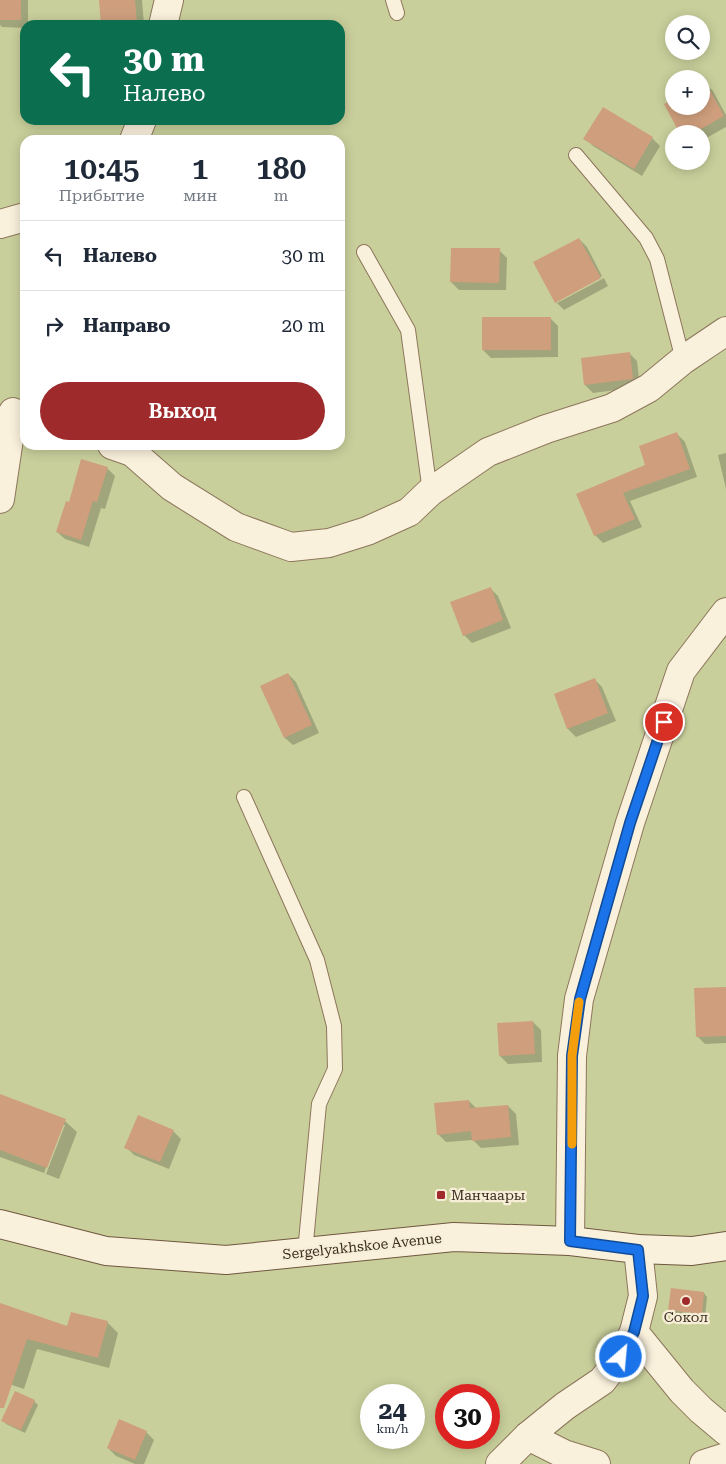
<!DOCTYPE html>
<html lang="ru">
<meta charset="utf-8">
<style>
body{margin:0;font-family:"Roboto Serif",serif;background:#f2f2f3;color:#1f2937;height:100vh;display:flex;flex-direction:column;font-size:19px;white-space:nowrap}
*{box-sizing:border-box;margin:0}
p{font-size:16px;color:#747a83}
.icon{flex:none;width:28px;height:28px;fill:none;stroke:currentColor;stroke-width:2;stroke-linecap:round;stroke-linejoin:round}
.map{position:relative;flex:1;overflow:hidden}
.details{position:absolute;left:20px;top:135px;width:325px;height:315px;display:flex;flex-direction:column;background:#fff;border-radius:15px;box-shadow:0 2px 12px #0003}
.details>*{flex:none}
.hud{position:absolute;left:20px;top:20px;width:325px;height:105px;border-radius:15px;box-shadow:0 2px 12px #0003;background:#0b6e4f;color:#fff;overflow:hidden}
.fabs{position:absolute;left:665px;top:15px;display:grid;gap:10px}
.fabs a{display:grid;place-items:center;width:45px;height:45px;border-radius:50%;background:#fff;box-shadow:0 2px 12px #0003;font-size:25px}
.speed{position:absolute;left:360px;top:1384px;display:flex;gap:10px;font-size:25px;font-weight:700;text-align:center}
.speed>*{display:grid;place-content:center;width:65px;height:65px;border-radius:50%;background:#fff;box-shadow:0 2px 12px #0003;line-height:1}
.speed small{font-size:12px;font-weight:400}
.speed .limit{border:8px solid #d22;background:#fff;color:#111}
.pin{position:absolute;display:grid;place-items:center;width:42px;height:42px;color:#fff;margin:-21px;border:2px solid #fff;border-radius:50%;box-shadow:0 1px 5px #0007}
.me{position:absolute;width:55px;margin:-28px;rotate:27deg;stroke-linejoin:round;filter:drop-shadow(0 0 4px #0008)}
.turn{display:flex;align-items:center;gap:18px;height:105px;padding:0 20px;font-size:22px}
.turn .icon{width:65px;height:65px;stroke-width:2.5}
.turn b{display:block;font-size:35px;line-height:42px}
.eta{display:flex;justify-content:space-evenly;align-items:center;height:85px;text-align:center}
.eta b{font-size:30px;font-weight:600;line-height:35px}
.primary-button{display:flex;gap:10px;margin-top:auto;padding:10px 20px}
.primary-button a{flex:1;height:58px;border-radius:30px;background:#9e2a2b;color:#fff;font-size:20px;font-weight:600;line-height:58px;text-align:center}
ul{padding:0;list-style:none}
li{display:flex;align-items:center;gap:15px;height:70px;padding:0 20px;border-top:1px solid #e0e1e3}
li div{flex:1}
li b{display:block;font-size:19px}
li em{font-style:normal}
.map>svg:first-child{display:block}
.green{fill:#c9cf9b;fill-rule:evenodd}
.shadow{fill:#0003}
.building{fill:#cf9f7d}
.lines{fill:none;stroke-linecap:round;stroke-linejoin:round}
.lane-casing{stroke:#8d765c;stroke-width:16}
.street-casing{stroke:#8d765c;stroke-width:30}
.secondary-casing{stroke:#6f573f;stroke-width:30}
.lane{stroke:#faf1dc;stroke-width:14}
.street{stroke:#faf1dc;stroke-width:28}
.secondary{stroke:#faf1dc;stroke-width:28}
.route-casing{stroke:#114b97;stroke-width:12}
.route{stroke:#1a73e8;stroke-width:9}
.slow{stroke:#f59e0b;stroke-width:9}
.poi-dot{fill:#9e2a2b;stroke:#f7eed8;stroke-width:2}
.labels{text-anchor:middle;stroke-width:4.5;stroke-linejoin:round;paint-order:stroke}
.poi-label{font-size:14px;fill:#3d2e20;stroke:#f7eed8;text-anchor:start}
.street-label{font-size:14px;fill:#3d2e20;stroke:#f7eed8}
</style>
<div class="map">
<svg width="726" height="1464" viewBox="0 0 726 1464">
<rect width="100%" height="100%" fill="#f0e4c8"/>
<path class="green" d="M0,0H726V1464H0ZM674,24H701V51H674ZM25,25H340V120H25ZM674,79H701V106H674ZM674,134H701V161H674ZM25,140H340V445H25ZM371,1395H414V1438H371ZM446,1395H489V1438H446Z"/>
<g class="shadow">
<path d="M0,0H28V25H25V28L2,27L0,25Z"/>
<path d="M100,0H142L144,25H102Z"/>
<path d="M705,83L713,91L726,115V127L701,141V134H682L674,106H701Z"/>
<path d="M585,138H652L660,146L642,176L593,146Z"/>
<path d="M579,239L587,247L602,276L557,300V303L556,302Z"/>
<path d="M499,250L507,258L506,290H459L451,282Z"/>
<path d="M604,278L608,286L564,310L557,303Z"/>
<path d="M550,318L558,326V357L491,358L483,350Z"/>
<path d="M629,353L637,361L640,387L593,393L585,385Z"/>
<path d="M677,434L685,442L697,477L630,501L642,527L603,543L595,535L578,495L647,465Z"/>
<path d="M726,453V489L718,455Z"/>
<path d="M107,468L115,476L105,509L101,508L89,547L65,539L57,532L70,503Z"/>
<path d="M490,588L498,596L511,628L472,643L464,635Z"/>
<path d="M288,674L296,682L319,733L293,745L285,738Z"/>
<path d="M594,679L602,687L616,721L576,737L568,729L555,695Z"/>
<path d="M726,988V1043L705,1044L697,1036Z"/>
<path d="M533,1022L541,1030L542,1062L508,1064L500,1056Z"/>
<path d="M0,1096L65,1121L77,1132L59,1179L46,1174L65,1125H62L44,1173L0,1157Z"/>
<path d="M469,1101L477,1109L508,1106L516,1114L519,1145L481,1148L473,1140L446,1142L438,1134Z"/>
<path d="M173,1131L181,1139L169,1169L134,1155L126,1147Z"/>
<path d="M704,1293L707,1297L705,1317L674,1313L670,1309Z"/>
<path d="M0,1305L68,1327L107,1322L118,1333L109,1368L37,1349L24,1389L0,1381Z"/>
<path d="M34,1401L38,1405L25,1433L6,1424L3,1420Z"/>
<path d="M146,1432L154,1440L144,1464H135L116,1456L108,1448Z"/>
</g>
<g class="building">
<rect x="0" y="0" width="21" height="20"/>
<path d="M99,0H135L137,25H101Z"/>
<path d="M705,81L724,116L692,134H680L664,104L674,99V106H701V84Z"/>
<path d="M603,107L653,137L634,169L583,139Z"/>
<path d="M579,238L601,278L555,303L533,262Z"/>
<path d="M451,248H500L499,283L450,282Z"/>
<rect x="482" y="317" width="69" height="33"/>
<path d="M630,352L633,379L584,385L581,358Z"/>
<path d="M677,432L690,469L623,493L635,519L594,536L576,494L645,465L639,446Z"/>
<path d="M81,459L108,467L97,502L93,501L81,540L56,532L66,501L69,502Z"/>
<path d="M491,587L503,620L463,636L450,602Z"/>
<path d="M288,673L312,725L284,738L260,686Z"/>
<path d="M595,678L608,713L567,729L554,694Z"/>
<path d="M726,987V1036L696,1037L694,988Z"/>
<path d="M533,1021L535,1054L499,1056L497,1023Z"/>
<path d="M0,1094L66,1119L47,1168L0,1150Z"/>
<path d="M469,1100L470,1108L508,1105L511,1137L472,1141L471,1131L437,1135L434,1103Z"/>
<path d="M138,1115L174,1130L160,1162L124,1148Z"/>
<path d="M671,1288L704,1292L702,1314L668,1310Z"/>
<path d="M0,1303L67,1326L71,1312L108,1321L98,1358L27,1339L4,1408H0Z"/>
<path d="M15,1391L35,1400L21,1430L1,1421Z"/>
<path d="M119,1419L147,1431L135,1460L107,1448Z"/>
</g>
<g class="lines">
<defs>
<g id="lane">
<path d="M393,0L397,13"/>
<path d="M576,155L646,238L657,259L683,360"/>
<path d="M364,252L408,330L430,492"/>
<path d="M244,797L317,960L334,1026L335,1069L319,1104L305,1252"/>
</g>
<g id="street">
<path d="M163,25L169,0"/>
<path d="M134,140L142,120"/>
<path d="M0,224L25,217"/>
<path d="M112,445L132,452L172,487L236,527L291,547L329,543L367,531L409,512L430,492L488,452L546,429L612,408L649,388L683,360L726,331"/>
<path d="M0,499L13,412"/>
<path d="M570,1241L572,1056L579,999L630,823L681,671L726,612"/>
<path d="M638,1249L643,1296L634,1332L682,1391L701,1410L726,1431"/>
<path d="M528,1436L564,1454L596,1464"/>
<path d="M500,1464L528,1436L565,1406L602,1381L621,1357L634,1332"/>
<path d="M704,1464L726,1457"/>
</g>
<path id="secondary" d="M0,1224L106,1251L226,1260L454,1237L570,1241L638,1249L692,1251L726,1246"/>
</defs>
<use href="#lane" class="lane-casing"/>
<use href="#street" class="street-casing"/>
<use href="#secondary" class="secondary-casing"/>
<use href="#lane" class="lane"/>
<use href="#street" class="street"/>
<use href="#secondary" class="secondary"/>
</g>
<g class="lines">
<defs>
<path id="route" d="M621,1357L634,1332L643,1296L638,1250L570,1241L572,1056L580,999L630,823L664,722"/>
</defs>
<use href="#route" class="route-casing"/>
<use href="#route" class="route"/>
<path class="slow" d="M572,1144V1056L579,1002"/>
</g>
<g class="poi-dot">
<rect x="436" y="1190" width="10" height="10" rx="2.5"/>
<circle cx="686" cy="1301" r="5"/>
</g>
<g class="labels">
<g class="poi-label">
<text x="451" y="1200">Манчаары</text>
<text x="686" y="1322" text-anchor="middle">Сокол</text>
</g>
<g class="street-label">
<text transform="translate(362 1246) rotate(-6)" y="5">Sergelyakhskoe Avenue</text>
</g>
</g>
</svg>
<div class="fabs">
<a><svg class="icon" aria-label="search" viewBox="0 0 24 24"><circle cx="10" cy="10" r="6"/><path d="M15 15l6 6"/></svg></a>
<a>+</a>
<a>−</a>
</div>
<div class="speed"><div>24<small>km/h</small></div><div class="limit">30</div></div>
<div class="pin" style="left:664px;top:722px;background:#d93025"><svg class="icon" aria-label="arrive" viewBox="0 0 24 24"><path d="M6 21V4h12l-3 4 3 4H6"/></svg></div>
<svg class="me" style="left:621px;top:1357px" viewBox="-20 -20 40 40"><circle r="17" fill="#1a73e8" stroke="#fff" stroke-width="3"/><path d="M0-11L8 9 0 5-8 9z" fill="#fff"/></svg>
<div class="hud">
<div class="turn"><svg class="icon" aria-label="left" viewBox="0 0 24 24"><path d="M17 20v-9H6M10 6l-5 5 5 5"/></svg><div><b>30 m</b>Налево</div></div>
</div>
<section class="details">
<div class="eta">
<div><b>10:45</b><p>Прибытие</p></div>
<div><b>1</b><p>мин</p></div>
<div><b>180</b><p>m</p></div>
</div>
<ul>
<li><svg class="icon" aria-label="left" viewBox="0 0 24 24"><path d="M17 20v-9H6M10 6l-5 5 5 5"/></svg><div><b>Налево</b></div><em>30 m</em></li>
<li><svg class="icon" aria-label="right" viewBox="0 0 24 24"><path d="M7 20v-9h11M14 6l5 5-5 5"/></svg><div><b>Направо</b></div><em>20 m</em></li>
</ul>
<div class="primary-button"><a>Выход</a></div>
</section>
</div>
